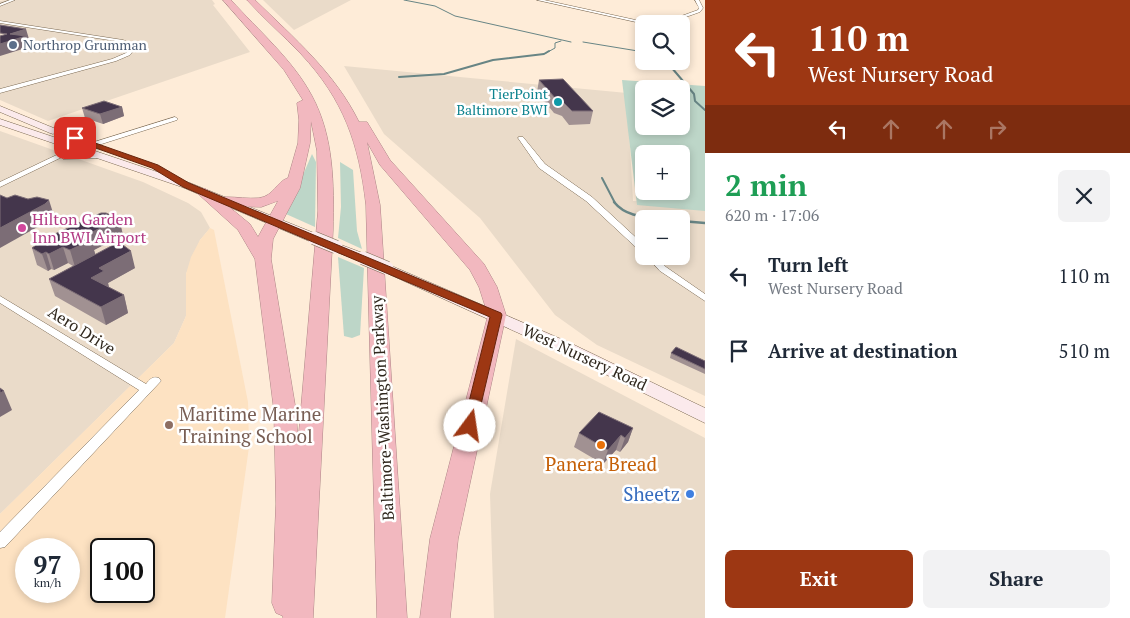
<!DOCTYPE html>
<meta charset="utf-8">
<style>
body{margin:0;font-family:"PT Serif",serif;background:#f2f2f3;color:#1f2937;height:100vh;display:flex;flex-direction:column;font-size:19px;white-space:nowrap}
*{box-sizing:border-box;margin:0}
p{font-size:16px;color:#747a83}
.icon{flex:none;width:28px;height:28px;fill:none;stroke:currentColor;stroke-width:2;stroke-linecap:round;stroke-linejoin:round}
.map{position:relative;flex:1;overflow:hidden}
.side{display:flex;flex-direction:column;background:#fff;width:425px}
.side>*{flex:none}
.banner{background:#9d3713;color:#fff;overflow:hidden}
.controls{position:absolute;left:635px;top:15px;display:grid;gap:10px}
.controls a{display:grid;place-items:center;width:55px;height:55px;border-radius:8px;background:#fff;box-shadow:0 2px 8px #0003;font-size:25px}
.speed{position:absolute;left:15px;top:538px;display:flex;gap:10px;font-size:25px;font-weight:700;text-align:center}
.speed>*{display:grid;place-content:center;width:65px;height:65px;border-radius:50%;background:#fff;box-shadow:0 2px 8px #0003;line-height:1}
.speed small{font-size:12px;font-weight:400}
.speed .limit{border:2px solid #111;border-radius:8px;background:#fff;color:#111}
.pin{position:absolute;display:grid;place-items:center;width:42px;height:42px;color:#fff;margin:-21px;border-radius:10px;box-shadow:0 2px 8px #0006}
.me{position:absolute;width:55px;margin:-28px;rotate:14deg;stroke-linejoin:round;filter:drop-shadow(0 0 4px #0008)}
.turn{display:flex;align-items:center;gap:18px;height:105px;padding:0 20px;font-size:22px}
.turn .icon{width:65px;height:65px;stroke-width:2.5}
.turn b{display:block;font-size:35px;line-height:42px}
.lanes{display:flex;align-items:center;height:48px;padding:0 20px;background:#0003;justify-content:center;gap:25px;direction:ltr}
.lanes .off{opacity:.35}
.round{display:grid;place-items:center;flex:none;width:52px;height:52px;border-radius:8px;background:#f2f2f3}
.summary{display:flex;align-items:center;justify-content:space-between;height:85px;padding:0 20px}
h1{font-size:30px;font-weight:700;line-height:38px;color:#1e9e55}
.action{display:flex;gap:10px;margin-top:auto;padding:10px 20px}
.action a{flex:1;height:58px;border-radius:8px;background:#9d3713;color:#fff;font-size:20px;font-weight:700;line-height:58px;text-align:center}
.action a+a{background:#f2f2f3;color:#1f2937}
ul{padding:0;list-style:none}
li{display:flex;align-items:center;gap:15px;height:75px;padding:0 20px}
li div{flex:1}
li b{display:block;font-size:19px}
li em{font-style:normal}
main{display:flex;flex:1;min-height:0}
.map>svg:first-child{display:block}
.commercial{fill:#eadbc9;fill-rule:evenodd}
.built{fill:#fde2c2;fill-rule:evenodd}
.green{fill:#bdd6c8;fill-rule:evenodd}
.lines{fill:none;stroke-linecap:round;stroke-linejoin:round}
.stream-far2{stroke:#688585;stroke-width:1}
.stream-far1{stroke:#688585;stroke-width:2}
.stream{stroke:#688585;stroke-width:2.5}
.street-casing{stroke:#7b6952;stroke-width:1}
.secondary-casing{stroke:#7b6952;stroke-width:1}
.highway-casing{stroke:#ae8586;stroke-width:1}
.street{fill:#fff;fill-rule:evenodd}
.secondary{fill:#fbeaec;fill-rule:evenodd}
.highway{fill:#f2b8bf;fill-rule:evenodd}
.secondary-bridge-casing{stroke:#7b6952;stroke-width:14;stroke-linecap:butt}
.secondary-bridge{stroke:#fbeaec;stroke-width:13}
.wall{fill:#a19192}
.shaded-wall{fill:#7c6d76}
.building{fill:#44364c;stroke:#7c6d76}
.route{fill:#9d3713;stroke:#66240c}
.service-dot{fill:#5c6f8a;stroke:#fff;stroke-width:2}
.culture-dot{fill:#0f9aa8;stroke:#fff;stroke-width:2}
.hotel-dot{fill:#d1479c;stroke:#fff;stroke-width:2}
.education-dot{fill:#8d6e63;stroke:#fff;stroke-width:2}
.food-dot{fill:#e8710a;stroke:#fff;stroke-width:2}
.shop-dot{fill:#3f7fe0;stroke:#fff;stroke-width:2}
.labels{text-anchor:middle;stroke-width:5;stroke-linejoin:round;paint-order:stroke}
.far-service-label{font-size:14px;fill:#4e5e75;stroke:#fff;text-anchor:start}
.far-culture-label{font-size:14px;fill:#0d838f;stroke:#fff;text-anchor:end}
.hotel-label{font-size:16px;fill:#b23c85;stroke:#fff;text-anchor:start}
.street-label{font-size:16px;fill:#2f271d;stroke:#fff}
.near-education-label{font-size:19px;fill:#785e54;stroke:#fff;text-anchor:start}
.near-food-label{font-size:19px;fill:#c56008;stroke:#fff}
.near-shop-label{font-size:19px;fill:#366cbe;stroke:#fff;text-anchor:end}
</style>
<main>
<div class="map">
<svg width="705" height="618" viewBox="0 0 705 618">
<rect width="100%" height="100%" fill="#feecd8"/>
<g class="commercial">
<path d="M6,0H212L215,4L213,5L250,52L48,121L0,100V1Z"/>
<path d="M263,0H351L294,30Z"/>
<path d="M344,66L627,93L633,201L705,203V396L597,345L555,315L480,218L384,134ZM644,219H681V256H644Z"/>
<path d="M0,131L143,182L188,203L201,212L210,228L200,240L186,274V316L174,343L0,514Z"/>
<path d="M516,339L705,438V618H494L490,494Z"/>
</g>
<path class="built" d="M210,228L214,230L248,402L249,447L225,618H0V514L174,343L186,316V274L191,257L200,240ZM26,549H69V591H26ZM101,549H144V591H101Z"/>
<g class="green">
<path d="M622,80L705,86V211L637,205ZM644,89H681V126H644ZM644,154H681V191H644Z"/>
<path d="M312,154L316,162L315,227L286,214Z"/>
<path d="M340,162L353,170L357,231L362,249L338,238L341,207Z"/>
<path d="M338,257L364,268L360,335L352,338L344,336Z"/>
</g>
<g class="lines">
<g class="stream-far2">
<path d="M404,0L435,6L455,16L571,42"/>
<path d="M583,42L644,52"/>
<path d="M546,53L555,48V43L561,41"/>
</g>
<g class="stream-far1">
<path d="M641,51L644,52"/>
<path d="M666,61L694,94L695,101L705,110"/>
<path d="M399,77L444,74L493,60L544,54L549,51"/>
<path d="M602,178L615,203"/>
</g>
<g class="stream">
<path d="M614,202C626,217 645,217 663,219"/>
<path d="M681,221L705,223"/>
</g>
<defs>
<g id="street">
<path d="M10,0H15L0,6V4Z"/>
<path d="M537,0H544L654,24H645Z"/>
<path d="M695,0H699L703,8L700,12L666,24H659L698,10L699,8Z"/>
<path d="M0,21L123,40L134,45L135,48L130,55L116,61L0,93V89L112,59L126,53L131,48L122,42L0,23Z"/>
<path d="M175,117L178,119L177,120L64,156C75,154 95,151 104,157L103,158L63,159L62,157L0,187V182L65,151Z"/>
<path d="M519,137H523L545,164L592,197L644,245V253L641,252L586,201L539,168L518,138Z"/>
<path d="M646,256H655L666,267L705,294V301L660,271Z"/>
<path d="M0,296L146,384C150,379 153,376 159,378L161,381L5,547L0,548V532L139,390L0,303Z"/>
</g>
<g id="secondary">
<path d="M0,106L56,129L58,131L53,134L50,133L0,112Z"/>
<path d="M0,119L190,183L319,235L320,238L314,242L309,241L182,187L0,125Z"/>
<path d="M336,243L368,255L370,258L363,262L331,250L329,247Z"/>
<path d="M387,264L568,342L705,408V423L556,350L382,271L380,268Z"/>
</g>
<g id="highway">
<path d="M223,0H231C258,30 293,60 312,96C334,137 334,184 333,230L313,618H283V616L276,613L272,603L276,504L274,411L255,259L238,230L196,192L198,189C210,186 210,196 219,198C221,198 224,197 227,197C237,197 248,199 259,198C274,196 277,181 288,178L298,143L299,120L297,103L303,100L284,70ZM311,121L317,151L318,211L298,443L296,411L271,259L273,239L300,188L310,143ZM278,201L258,237L250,224L228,206L261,207Z"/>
<path d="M247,0H255C294,38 335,73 359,122H367L390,160L484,264L497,287L506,315L458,539L450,618H420L430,539L488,315L479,287L470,270L380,165L367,142L380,205L407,618H377L366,205C359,144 344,100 301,54C284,36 264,19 247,0Z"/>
</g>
</defs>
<use href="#street" class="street-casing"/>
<use href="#secondary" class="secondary-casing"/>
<use href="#highway" class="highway-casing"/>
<use href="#street" class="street"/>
<use href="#secondary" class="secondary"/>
<use href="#highway" class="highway"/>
<defs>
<g id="secondary-bridge">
<path d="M314,238L336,247"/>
<path d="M363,258L387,268"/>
</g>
</defs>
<use href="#secondary-bridge" class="secondary-bridge-casing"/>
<use href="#secondary-bridge" class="secondary-bridge"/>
</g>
<g class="wall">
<path d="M539,80L593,111L590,124L569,125L562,116L554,113L537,92Z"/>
<path d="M122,107L124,116L103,124L85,118L82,108Z"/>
<path d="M119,219L123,235L94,250L95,255L135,268L108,283L109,287L124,295L128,313L106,325L55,296L49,279L73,266L68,263L54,270L51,269L48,271L37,265L32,248Z"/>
<path d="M671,353L705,361V374L670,358Z"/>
<path d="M633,428L628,442L620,452L616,450L603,464L574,447L579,433Z"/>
</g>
<g class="shaded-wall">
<path d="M26,29L29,39L27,40L29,47L0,56V44L10,34Z"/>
<path d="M122,107L124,116L103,124L100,114Z"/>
<path d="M49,200L54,216L50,220L0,248V228Z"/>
<path d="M119,219L123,235L94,250L96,256L75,267L70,250L84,236Z"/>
<path d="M63,247L68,263L54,270L49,254Z"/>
<path d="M131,251L135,268L108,283L109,288L91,278L99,268Z"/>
<path d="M46,252L51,269L48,271L42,254Z"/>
<path d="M124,295L128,313L106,325L101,307Z"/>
<path d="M4,391L12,410L0,417V393Z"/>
<path d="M633,428L628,442L620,452L625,438Z"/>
<path d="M621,435L616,450L603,464L608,450Z"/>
</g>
<g class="building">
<path d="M0,25L26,29L10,34L26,36L0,44V36L7,34L0,33Z"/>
<path d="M563,79L593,111H572L564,103L557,100L539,80Z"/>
<path d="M104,101L122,107L100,114L82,108Z"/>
<path d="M0,195L7,198L15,195L28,199L37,197L49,200L45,204L0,228Z"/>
<path d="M101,213H106L119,219L84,236L91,240L70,250L63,247L49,254L46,252L42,254L32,248L46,238Z"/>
<path d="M115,244L123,245L131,251L99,268L104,271L91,278L124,295L101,307L49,279Z"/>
<path d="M676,347L705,361V369L671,353Z"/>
<path d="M0,388L4,391L0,393Z"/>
<path d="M599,412L633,428L625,438L621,435L608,450L579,433Z"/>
</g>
<path class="route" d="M73,137H78L158,165L189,183L501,313L502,315L475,430L470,431L465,430L463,426L490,317L183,187L152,168L73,140Z"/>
<circle class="service-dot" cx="13" cy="45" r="5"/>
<circle class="culture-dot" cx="558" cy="102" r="5"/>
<circle class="hotel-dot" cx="22" cy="228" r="5"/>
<circle class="education-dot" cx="169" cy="425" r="5"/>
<circle class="food-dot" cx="601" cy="445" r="5"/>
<circle class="shop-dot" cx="690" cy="494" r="5"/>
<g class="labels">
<g class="far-service-label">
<text x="23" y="50">Northrop Grumman</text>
</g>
<g class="far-culture-label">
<text x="548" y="99">TierPoint<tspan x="548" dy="16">Baltimore BWI</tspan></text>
</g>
<g class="hotel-label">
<text x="32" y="225">Hilton Garden<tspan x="32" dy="18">Inn BWI Airport</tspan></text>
</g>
<g class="street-label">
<text transform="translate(82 330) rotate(32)" y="6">Aero Drive</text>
<text transform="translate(585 357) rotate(25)" y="6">West Nursery Road</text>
<text transform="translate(382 408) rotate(-93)" y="6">Baltimore-Washington Parkway</text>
</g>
<g class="near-education-label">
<text x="179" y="421">Maritime Marine<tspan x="179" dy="22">Training School</tspan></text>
</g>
<g class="near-food-label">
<text x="601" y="471">Panera Bread</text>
</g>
<g class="near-shop-label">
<text x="680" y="501">Sheetz</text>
</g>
</g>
</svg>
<div class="controls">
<a><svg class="icon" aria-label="search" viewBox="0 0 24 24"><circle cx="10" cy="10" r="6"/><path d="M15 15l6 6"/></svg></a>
<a><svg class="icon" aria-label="layers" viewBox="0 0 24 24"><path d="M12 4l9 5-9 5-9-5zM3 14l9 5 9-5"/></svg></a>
<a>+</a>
<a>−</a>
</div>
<div class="speed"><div>97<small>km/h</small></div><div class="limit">100</div></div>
<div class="pin" style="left:75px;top:138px;background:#d93025"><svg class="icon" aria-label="arrive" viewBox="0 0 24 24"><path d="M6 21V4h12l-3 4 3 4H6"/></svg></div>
<svg class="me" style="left:470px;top:426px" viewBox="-20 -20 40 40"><circle r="19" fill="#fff"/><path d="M0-13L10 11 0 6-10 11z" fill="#9d3713"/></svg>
</div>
<section class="side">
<div class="banner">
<div class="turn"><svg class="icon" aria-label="left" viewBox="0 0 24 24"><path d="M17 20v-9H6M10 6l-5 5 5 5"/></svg><div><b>110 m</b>West Nursery Road</div></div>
<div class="lanes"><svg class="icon" aria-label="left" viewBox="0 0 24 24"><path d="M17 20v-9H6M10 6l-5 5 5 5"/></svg><svg class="icon off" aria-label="ahead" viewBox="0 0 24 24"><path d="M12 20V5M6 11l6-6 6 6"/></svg><svg class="icon off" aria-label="ahead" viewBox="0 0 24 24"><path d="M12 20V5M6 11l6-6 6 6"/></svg><svg class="icon off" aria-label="right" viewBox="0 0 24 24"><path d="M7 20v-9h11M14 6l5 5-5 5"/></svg></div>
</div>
<div class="summary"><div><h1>2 min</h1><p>620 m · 17:06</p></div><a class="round"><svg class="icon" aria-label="close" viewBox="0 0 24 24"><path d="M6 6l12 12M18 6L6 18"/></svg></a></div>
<ul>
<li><svg class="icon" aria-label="left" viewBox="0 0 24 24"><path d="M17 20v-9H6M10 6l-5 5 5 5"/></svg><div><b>Turn left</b><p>West Nursery Road</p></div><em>110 m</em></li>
<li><svg class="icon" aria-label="arrive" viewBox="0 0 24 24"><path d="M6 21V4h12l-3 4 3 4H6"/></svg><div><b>Arrive at destination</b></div><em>510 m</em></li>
</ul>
<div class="action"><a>Exit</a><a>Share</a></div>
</section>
</main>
